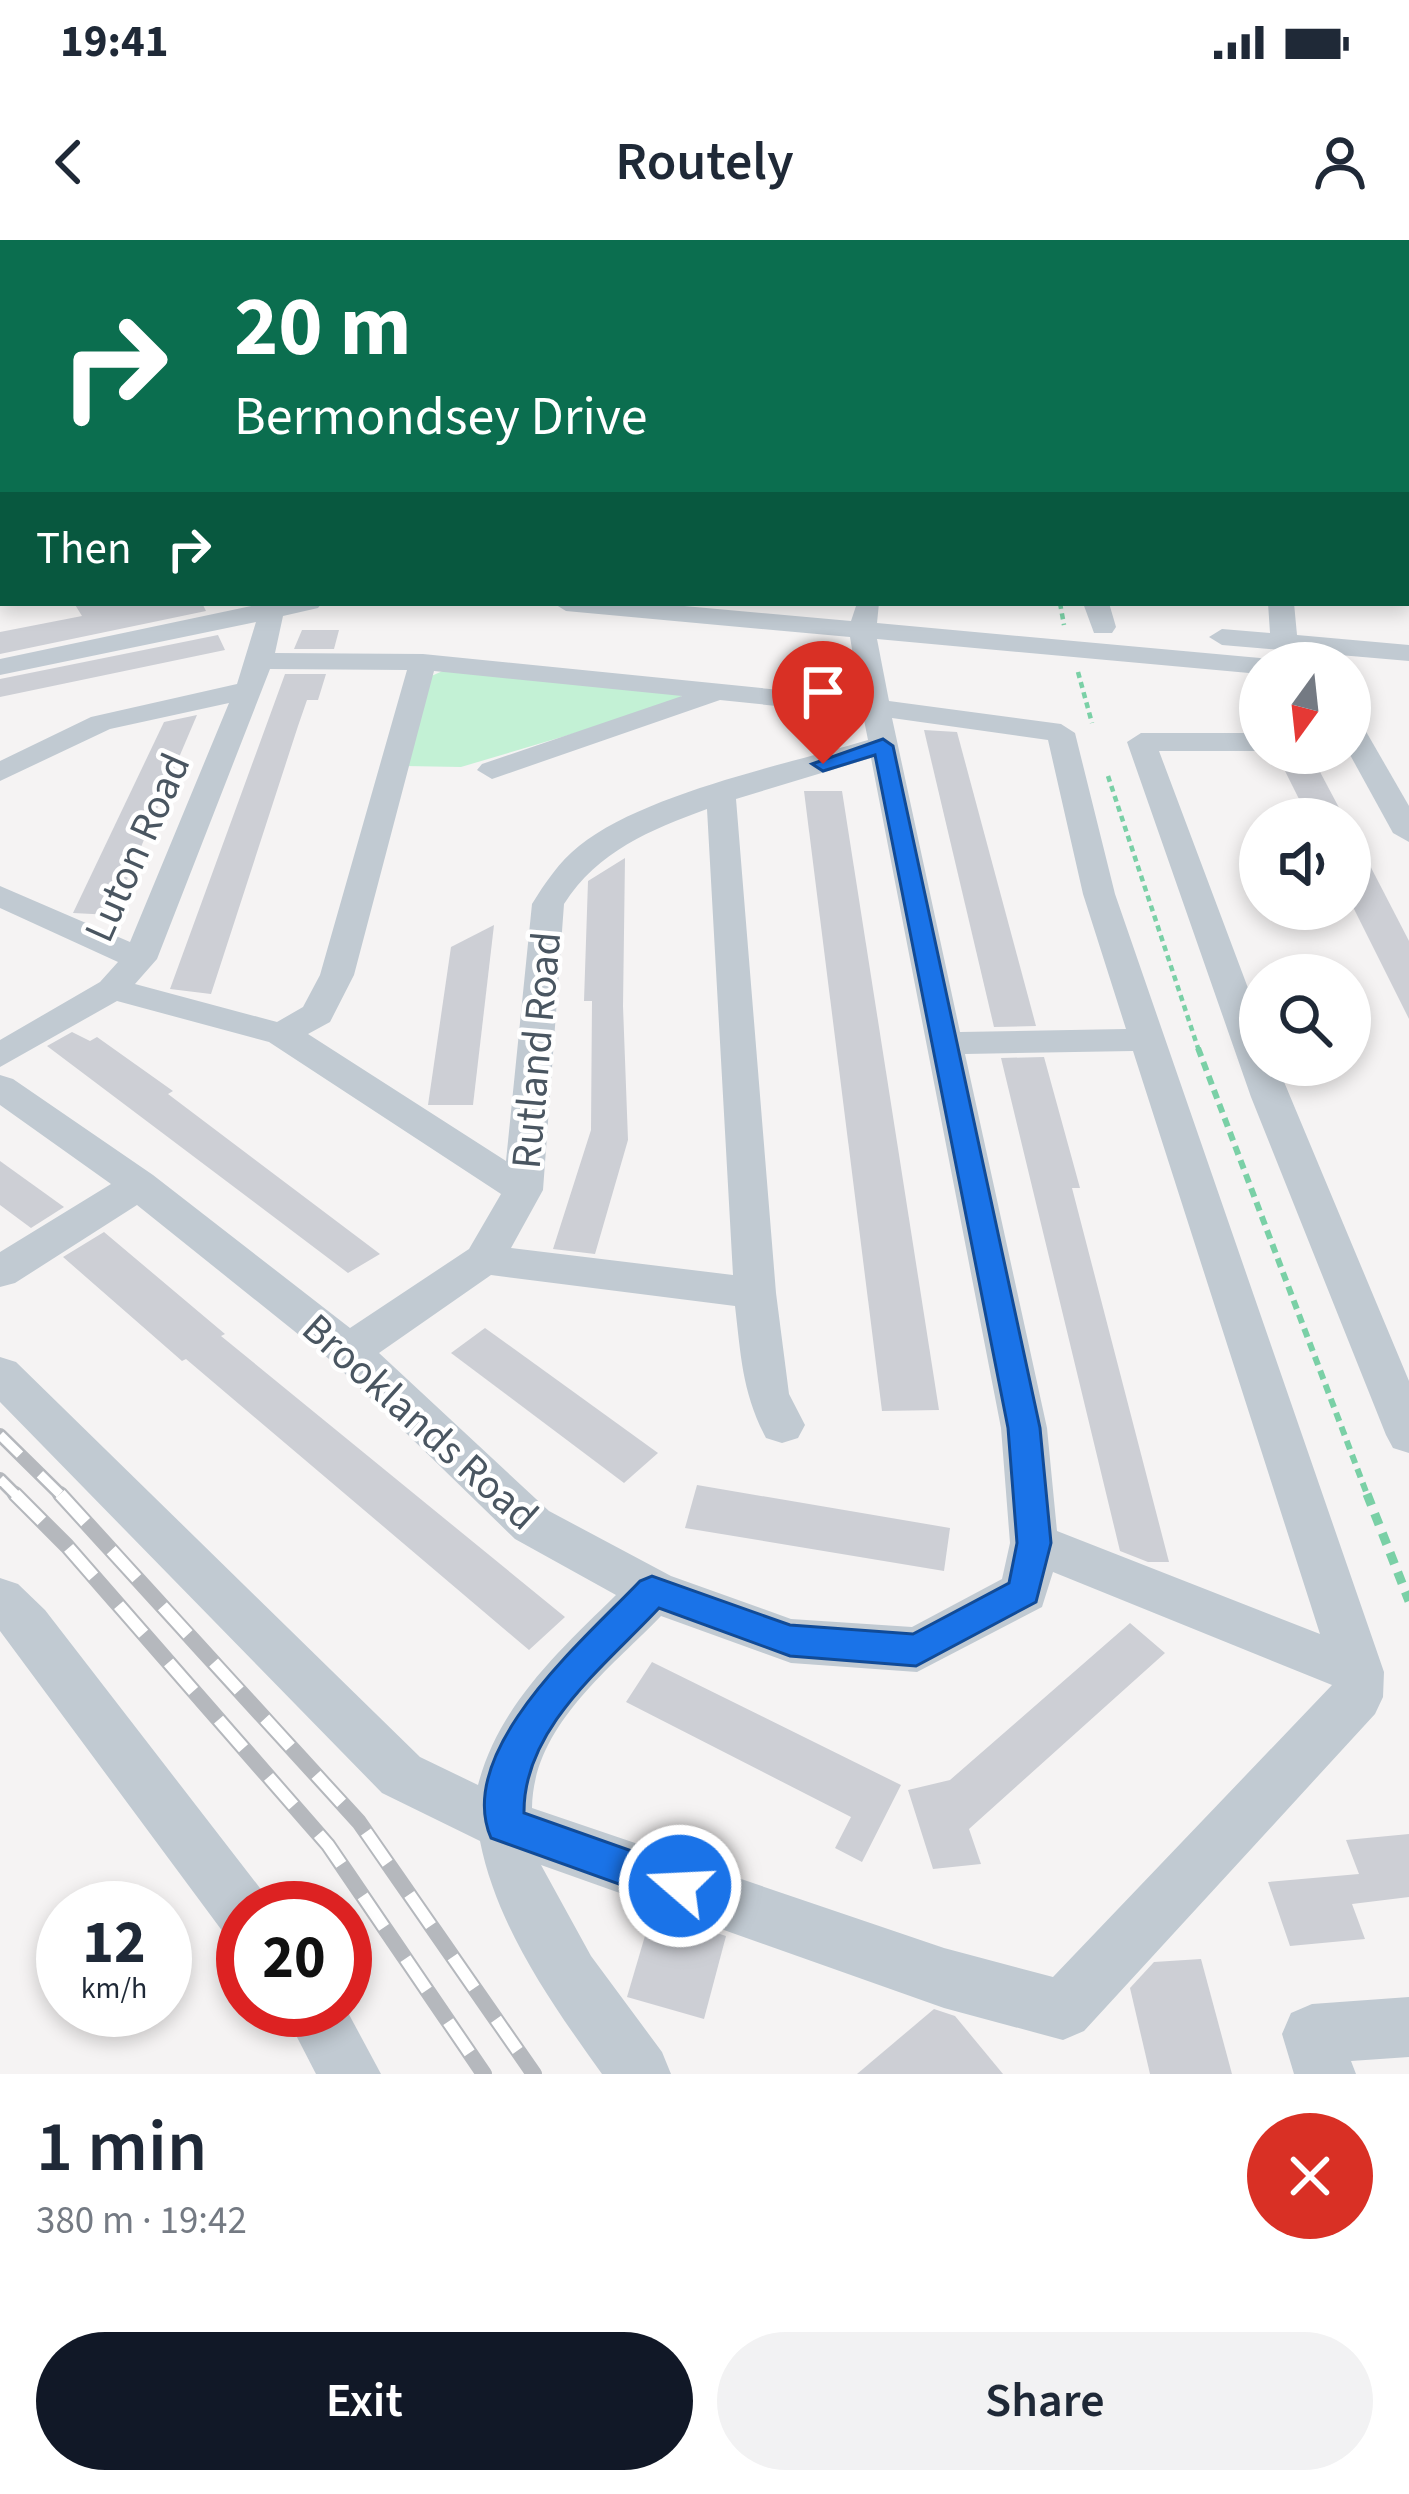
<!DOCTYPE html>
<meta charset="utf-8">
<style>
body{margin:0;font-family:"Source Sans 3",sans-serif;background:#f2f2f3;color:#1f2937;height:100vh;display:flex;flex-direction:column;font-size:45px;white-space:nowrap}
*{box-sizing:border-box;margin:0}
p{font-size:39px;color:#747a83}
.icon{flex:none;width:66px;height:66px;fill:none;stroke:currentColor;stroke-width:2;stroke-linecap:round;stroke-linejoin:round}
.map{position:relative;height:1834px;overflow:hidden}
.details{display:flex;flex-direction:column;background:#fff;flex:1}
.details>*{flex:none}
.banner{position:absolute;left:0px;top:0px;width:1410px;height:366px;box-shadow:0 6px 18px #0003;background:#0b6e4f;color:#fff;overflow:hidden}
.needle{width:78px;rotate:195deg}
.tools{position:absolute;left:1239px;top:402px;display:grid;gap:24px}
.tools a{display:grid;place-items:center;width:132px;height:132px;border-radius:50%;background:#fff;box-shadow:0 6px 18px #0003;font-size:60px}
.speed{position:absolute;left:36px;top:1641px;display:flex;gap:24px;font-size:60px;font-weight:700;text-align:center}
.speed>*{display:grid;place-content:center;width:156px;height:156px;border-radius:50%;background:#fff;box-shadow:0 6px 18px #0003;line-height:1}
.speed small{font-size:30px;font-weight:400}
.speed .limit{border:18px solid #d22;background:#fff;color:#111}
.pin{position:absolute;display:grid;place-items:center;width:102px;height:102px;color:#fff;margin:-123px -51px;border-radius:50% 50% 50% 0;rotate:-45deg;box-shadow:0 0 12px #0007}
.pin .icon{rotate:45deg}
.me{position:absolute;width:132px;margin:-66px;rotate:289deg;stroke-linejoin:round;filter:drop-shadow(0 0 9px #0008)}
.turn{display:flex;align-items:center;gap:42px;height:252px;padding:0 36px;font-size:54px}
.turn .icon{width:156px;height:156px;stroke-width:2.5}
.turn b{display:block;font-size:84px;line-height:102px}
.then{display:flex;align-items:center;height:114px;padding:0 36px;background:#0003;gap:24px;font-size:45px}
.round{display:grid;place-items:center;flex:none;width:126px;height:126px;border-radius:63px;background:#f2f2f3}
.head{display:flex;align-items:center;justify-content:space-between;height:204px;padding:0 36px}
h1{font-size:72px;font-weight:600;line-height:90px}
.primary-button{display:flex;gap:24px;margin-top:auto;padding:24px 36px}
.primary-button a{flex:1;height:138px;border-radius:72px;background:#111827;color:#fff;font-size:48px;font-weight:600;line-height:138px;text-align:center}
.primary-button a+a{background:#f2f2f3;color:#1f2937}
.status{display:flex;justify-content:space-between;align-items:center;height:84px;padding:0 60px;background:#fff;direction:ltr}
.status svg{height:33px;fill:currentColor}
header{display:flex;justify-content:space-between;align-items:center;height:156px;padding:0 36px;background:#fff;font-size:54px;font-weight:600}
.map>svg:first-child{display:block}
.green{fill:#c3f1d5}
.building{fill:#cdcfd5}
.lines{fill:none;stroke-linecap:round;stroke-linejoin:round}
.path-far2{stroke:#7ad0a6;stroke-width:4.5;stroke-dasharray:6 4.5;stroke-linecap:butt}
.path-far1{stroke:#7ad0a6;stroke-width:6;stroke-dasharray:9 6;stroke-linecap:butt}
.path{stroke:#7ad0a6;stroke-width:9;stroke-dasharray:12 9;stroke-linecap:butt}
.minor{fill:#c1cad2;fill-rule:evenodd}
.rail-far1-casing{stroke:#b5b8bd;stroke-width:14}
.rail-casing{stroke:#b5b8bd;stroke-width:16}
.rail-far1{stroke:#fff;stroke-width:9;stroke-dasharray:28;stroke-linecap:butt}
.rail{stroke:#fff;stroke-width:12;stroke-dasharray:38;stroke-linecap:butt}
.route{fill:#1a73e8;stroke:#114b97;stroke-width:3}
.labels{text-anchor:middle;stroke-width:9;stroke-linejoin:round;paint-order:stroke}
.street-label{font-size:42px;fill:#4a5661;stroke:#fff}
</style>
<div class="status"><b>19:41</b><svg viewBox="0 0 49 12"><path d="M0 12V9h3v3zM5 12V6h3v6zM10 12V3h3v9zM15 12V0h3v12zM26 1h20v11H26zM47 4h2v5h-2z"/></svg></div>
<header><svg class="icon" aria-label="back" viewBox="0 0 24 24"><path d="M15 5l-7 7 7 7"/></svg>Routely<svg class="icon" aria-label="person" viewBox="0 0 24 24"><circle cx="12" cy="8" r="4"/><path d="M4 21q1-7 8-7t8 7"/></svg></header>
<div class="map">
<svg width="1409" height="1834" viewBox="0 0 1409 1834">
<rect width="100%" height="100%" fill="#f5f3f3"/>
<path class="green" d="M445,430L680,454L683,461L461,527L405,526L429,437Z"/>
<g class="building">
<path d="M74,363H202L206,371L0,414V392L82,376Z"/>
<path d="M302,390H339L334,409H294Z"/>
<path d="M218,395L225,410L0,457V439Z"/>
<path d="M285,434H326L318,460H307L298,486L211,754L170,749Z"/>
<path d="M197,475L112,675L73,673L164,482Z"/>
<path d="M924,490L957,492L1036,786L994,787Z"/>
<path d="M1276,513H1310L1345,579H1309Z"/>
<path d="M804,551H842L939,1170L882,1171Z"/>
<path d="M1350,587L1409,701V779L1350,661Z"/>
<path d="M625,618L623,766L628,900L595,1014L553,1009L591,890L592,761H584L588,641Z"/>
<path d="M494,685L473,865H428L451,707Z"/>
<path d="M72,792L90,801L97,797L173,851L168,854L380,1014L348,1033L47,806Z"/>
<path d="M1044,817L1080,948H1072L1169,1322H1148L1120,1311L1001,818Z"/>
<path d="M0,921L64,967L31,988L0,965Z"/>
<path d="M104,992L225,1094L221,1096L565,1377L529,1410L186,1119L182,1121L63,1017Z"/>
<path d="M485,1088L564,1145L658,1213L624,1243L451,1113Z"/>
<path d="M697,1245L950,1288L944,1331L685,1288Z"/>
<path d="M1130,1383L1165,1413L969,1589L981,1624L933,1629L908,1550L950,1540Z"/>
<path d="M652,1422L901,1545L862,1622L835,1608L851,1577L626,1462Z"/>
<path d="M1409,1594V1657L1352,1664L1365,1699L1290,1706L1268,1642L1359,1634L1346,1600Z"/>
<path d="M652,1672L726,1696L704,1779L627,1757Z"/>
<path d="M1201,1719L1232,1834H1150L1130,1748L1154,1722Z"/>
<path d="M934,1769L955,1776L1003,1834H857Z"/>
</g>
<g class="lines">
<g class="path-far2">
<path d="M1060,363L1064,385"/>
<path d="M1078,432L1092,483"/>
<path d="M1108,536L1199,811"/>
</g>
<path class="path-far1" d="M1198,808L1368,1257"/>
<path class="path" d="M1367,1254L1409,1361"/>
<g class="minor">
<path d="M404,0H421L423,3H406Z"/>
<path d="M835,0H851L852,3H836Z"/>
<path d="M978,0H994L995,3H979Z"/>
<path d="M1068,0H1084L1085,3H1069Z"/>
<path d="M1154,0H1170L1171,3H1155Z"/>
<path d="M1263,0H1279L1281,3H1265Z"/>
<path d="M1358,0H1375L1377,3H1360Z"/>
<rect x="1407" y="49" width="2" height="12"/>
<path d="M3,66V80L0,81V67Z"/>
<rect x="0" y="106" width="3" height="12"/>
<path d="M1409,106V118L1407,119V107Z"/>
<rect x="1407" y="163" width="2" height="12"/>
<path d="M3,284V300L0,301V285Z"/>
<rect x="1407" y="336" width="2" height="14"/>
<rect x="0" y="345" width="3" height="16"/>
<path d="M265,363H322L318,368L283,376L275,413L423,414L860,458L850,397L566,371L553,363H651L851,381L857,363H879L877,383L1260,418L1271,423H1260V434L877,399L889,461L1061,484L1075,493L1115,654L1384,1432L1383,1457L1375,1474L1084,1791L1063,1800L944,1768L541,1625L591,1716L662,1812L671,1834H602C552,1764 497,1687 480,1601L382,1553L0,1162V1117L16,1122L420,1517L478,1545C499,1465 559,1411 616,1355L515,1299L334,1123L137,965L15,1043L0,1047V1012L111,944L0,865V835L13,839L153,935L350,1088L469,1009L501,954L269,802L117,761L0,827V800L100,742L118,722L0,668V646L130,702L229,463L110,489L0,541V521L91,477L237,444L256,382L0,435V419ZM270,429L407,430L320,735L303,767L277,782L135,744L157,719ZM434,431L682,456L482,524L477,530L492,539L720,460L863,475L868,500C785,525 645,553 579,606C559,622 545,643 532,664L506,921L308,794L330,782L354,735ZM892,478L1048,500L1083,654L1126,789L960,792ZM871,518L1001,1188L1010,1303L1002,1339L912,1387L791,1379L671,1336L549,1271L379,1113L491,1035L735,1066C741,1116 742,1152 766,1198L782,1203L798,1198L805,1185L789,1154L776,1053L736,559ZM707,569L733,1035L511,1008L543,950L564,664C598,611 650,590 707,569ZM1133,811L1320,1394L1057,1291L1047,1188L965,814ZM1053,1332L1332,1445L1053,1737L944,1708L532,1568C533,1486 609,1430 661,1376L791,1423L917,1432L1042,1367Z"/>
<path d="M1083,363H1109L1116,387L1112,393H1094Z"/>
<path d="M1268,363H1294L1297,395L1409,405V421L1222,405L1209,397L1222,389L1270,393Z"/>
<path d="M1350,479L1364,488L1409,566V602L1393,593L1349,513Z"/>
<path d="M1141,493H1260V511H1159L1260,780V825H1277L1409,1141V1213L1393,1208L1386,1195L1251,857L1127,502Z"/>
<path d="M0,1338L18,1344L45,1370L263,1652L270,1668H243V1700L223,1692L0,1391Z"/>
<path d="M1409,1757V1817L1351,1821L1356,1834H1294L1282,1794L1291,1773L1312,1764Z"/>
<path d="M345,1767L381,1834H316L283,1770Z"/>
</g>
<defs>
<g id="rail-far1">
<path d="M0,1195L63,1257"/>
<path d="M0,1239L18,1257"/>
</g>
<g id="rail">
<path d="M15,1254L67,1306L328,1605L484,1834"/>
<path d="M60,1254L359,1582L534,1834"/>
</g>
</defs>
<use href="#rail-far1" class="rail-far1-casing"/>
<use href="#rail" class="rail-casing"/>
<use href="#rail-far1" class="rail-far1"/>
<use href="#rail" class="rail"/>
</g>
<path class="route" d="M883,499L893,506L1040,1188L1051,1303L1036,1362L916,1426L790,1416L659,1368C605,1426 523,1488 524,1573L694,1633L700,1646L694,1660L680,1666L491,1598C453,1510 587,1397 640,1341L652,1336L790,1385L913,1394L1009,1343L1017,1303L1008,1188L875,515L823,531L812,524Z"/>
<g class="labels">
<g class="street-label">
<text transform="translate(136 607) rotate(-66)" y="15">Luton Road</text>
<text transform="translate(535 810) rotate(-85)" y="15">Rutland Road</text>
<text transform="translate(421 1181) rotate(42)" y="15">Brooklands Road</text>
</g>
</g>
</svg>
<div class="tools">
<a><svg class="needle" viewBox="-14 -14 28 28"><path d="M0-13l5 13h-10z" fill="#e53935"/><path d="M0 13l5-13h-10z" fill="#747a83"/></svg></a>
<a><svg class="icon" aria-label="sound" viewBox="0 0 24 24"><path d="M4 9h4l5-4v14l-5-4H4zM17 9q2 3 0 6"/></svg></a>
<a><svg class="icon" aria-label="search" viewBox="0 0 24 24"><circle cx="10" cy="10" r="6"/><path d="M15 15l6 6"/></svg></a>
</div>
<div class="speed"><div>12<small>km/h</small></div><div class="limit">20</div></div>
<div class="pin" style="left:823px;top:524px;background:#d93025"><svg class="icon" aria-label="arrive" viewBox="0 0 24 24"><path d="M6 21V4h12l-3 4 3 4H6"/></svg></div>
<svg class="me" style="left:680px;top:1646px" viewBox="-20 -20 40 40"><circle r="17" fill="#1a73e8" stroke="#fff" stroke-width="3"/><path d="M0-11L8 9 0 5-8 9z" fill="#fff"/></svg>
<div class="banner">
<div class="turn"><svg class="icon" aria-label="right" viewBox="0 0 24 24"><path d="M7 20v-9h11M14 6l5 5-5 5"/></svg><div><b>20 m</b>Bermondsey Drive</div></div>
<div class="then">Then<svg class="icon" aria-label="right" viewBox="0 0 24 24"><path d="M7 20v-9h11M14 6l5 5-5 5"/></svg></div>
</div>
</div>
<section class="details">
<div class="head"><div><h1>1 min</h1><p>380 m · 19:42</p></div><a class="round" style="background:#d93025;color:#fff"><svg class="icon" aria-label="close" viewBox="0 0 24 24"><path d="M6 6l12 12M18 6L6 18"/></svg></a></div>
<div class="primary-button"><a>Exit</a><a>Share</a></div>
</section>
